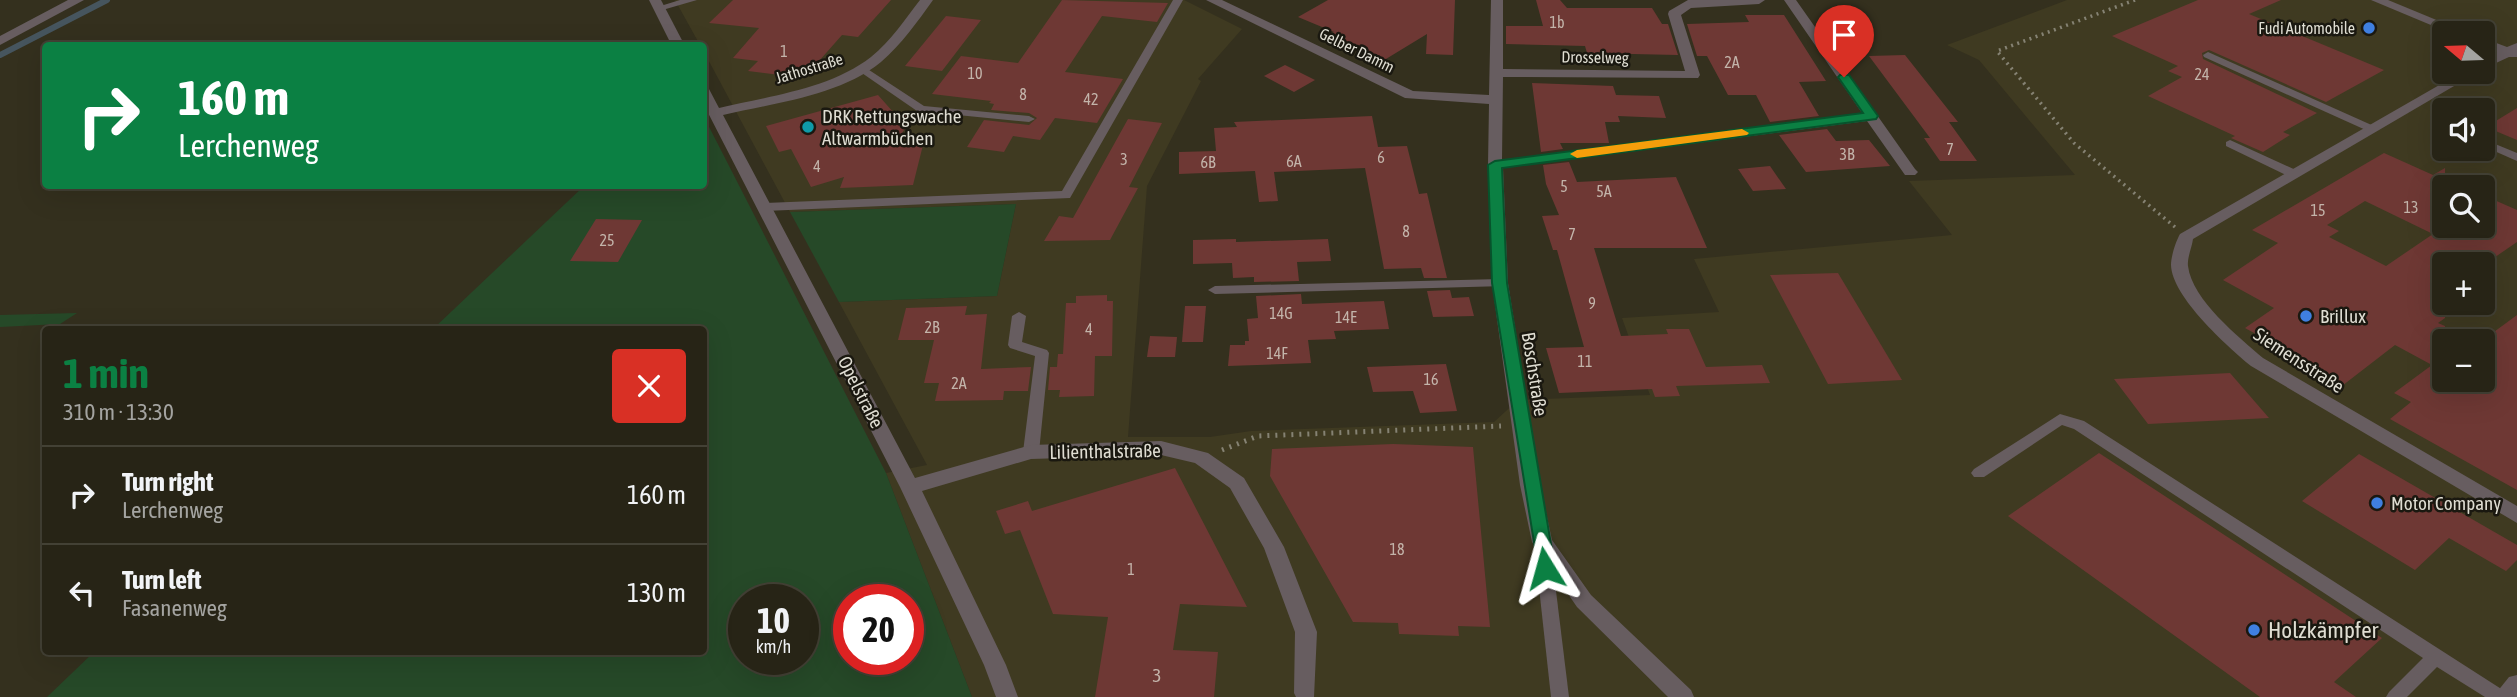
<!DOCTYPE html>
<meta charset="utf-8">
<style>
body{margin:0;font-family:"Asap Condensed",sans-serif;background:#2f2c1f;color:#f1f3f6;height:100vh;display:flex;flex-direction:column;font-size:26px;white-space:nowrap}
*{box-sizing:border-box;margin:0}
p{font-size:23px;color:#a4a4a1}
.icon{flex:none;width:38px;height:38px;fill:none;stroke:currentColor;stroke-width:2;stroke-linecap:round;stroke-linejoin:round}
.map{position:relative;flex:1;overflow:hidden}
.drawer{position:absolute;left:42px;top:326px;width:665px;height:329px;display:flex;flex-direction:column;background:#272416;border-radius:7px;box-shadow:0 7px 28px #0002,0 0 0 2px #434135}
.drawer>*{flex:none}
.hud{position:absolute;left:42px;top:42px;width:665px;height:147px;border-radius:7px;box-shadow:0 7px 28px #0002,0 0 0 2px #434135;background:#0b8043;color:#fff;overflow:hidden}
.needle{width:46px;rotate:289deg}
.buttons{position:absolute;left:2432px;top:21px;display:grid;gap:14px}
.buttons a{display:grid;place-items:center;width:63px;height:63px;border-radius:7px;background:#272416;box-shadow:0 7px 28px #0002,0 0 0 2px #434135;font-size:35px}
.speed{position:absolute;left:728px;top:584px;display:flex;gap:14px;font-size:35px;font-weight:700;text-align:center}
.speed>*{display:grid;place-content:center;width:91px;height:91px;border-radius:50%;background:#272416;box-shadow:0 7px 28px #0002,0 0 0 2px #434135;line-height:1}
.speed small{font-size:18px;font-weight:400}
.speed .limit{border:10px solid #d22;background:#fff;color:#111}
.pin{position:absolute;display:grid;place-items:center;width:60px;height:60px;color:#fff;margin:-72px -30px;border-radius:50% 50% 50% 0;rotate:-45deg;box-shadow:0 0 7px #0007}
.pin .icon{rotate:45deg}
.me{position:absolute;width:77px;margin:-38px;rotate:352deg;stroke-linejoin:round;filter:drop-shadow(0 0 5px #0008)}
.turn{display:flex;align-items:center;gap:24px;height:147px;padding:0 21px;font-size:32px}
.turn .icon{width:91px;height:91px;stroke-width:2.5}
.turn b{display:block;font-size:49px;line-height:60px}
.round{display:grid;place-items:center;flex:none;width:74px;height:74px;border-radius:7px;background:#2f2c1f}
.overview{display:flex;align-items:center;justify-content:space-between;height:119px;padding:0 21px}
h1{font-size:42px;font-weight:700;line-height:52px;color:#0b8043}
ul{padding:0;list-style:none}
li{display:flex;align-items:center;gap:21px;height:98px;padding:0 21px;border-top:2px solid #434135}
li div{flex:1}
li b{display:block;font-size:26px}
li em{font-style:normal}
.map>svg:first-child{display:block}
.built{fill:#3f3a21;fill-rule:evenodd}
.green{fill:#264928;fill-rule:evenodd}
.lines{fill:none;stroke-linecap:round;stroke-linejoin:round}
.stream{stroke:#46555e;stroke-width:6}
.building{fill:#6e3834;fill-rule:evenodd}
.path-far1{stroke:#858273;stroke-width:3.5;stroke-dasharray:2 4.5;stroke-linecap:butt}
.path{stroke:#858273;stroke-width:5;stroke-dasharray:2 6;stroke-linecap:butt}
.lane{fill:#675d60;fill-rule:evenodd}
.street{fill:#675d60;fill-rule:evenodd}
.route{fill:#0b8043;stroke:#07532c;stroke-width:2}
.slow{fill:#f59e0b}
.shop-dot{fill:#3f7fe0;stroke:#1a1810;stroke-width:2.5}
.culture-dot{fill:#0f9aa8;stroke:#1a1810;stroke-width:2.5}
.labels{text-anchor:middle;stroke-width:5;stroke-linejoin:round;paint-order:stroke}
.number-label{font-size:16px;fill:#c3b4aa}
.far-poi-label{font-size:16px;fill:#dfddd2;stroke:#1a1810;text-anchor:end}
.far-street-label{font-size:16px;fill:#dfddd2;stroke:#1a1810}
.poi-label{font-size:19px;fill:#dfddd2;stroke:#1a1810;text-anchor:start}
.street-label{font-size:19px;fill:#dfddd2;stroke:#1a1810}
.near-number-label{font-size:19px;fill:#c3b4aa}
.near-poi-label{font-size:23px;fill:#dfddd2;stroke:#1a1810;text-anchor:start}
</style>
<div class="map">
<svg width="2517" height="697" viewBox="0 0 2517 697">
<rect width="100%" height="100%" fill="#34301e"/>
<path class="built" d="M675,0H1184L1242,29L1198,79L1201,81L1147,186L1128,437H1210L1251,431L1494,422L1518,400L1650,395L1622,318L1719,312L1694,259L1952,235L1909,181L2075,175L1979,60L1947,45L2067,0H2517V697H972L886,473L927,465L839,302L997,296L1016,204L790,212L704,52V46L700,45ZM2445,33H2483V72H2445ZM2445,110H2483V149H2445ZM2445,187H2483V226H2445ZM2445,264H2483V303H2445ZM2445,341H2483V380H2445Z"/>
<g class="green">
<path d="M704,117L886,473L972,697H47L95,651H704V329H433L584,186H704ZM744,600H803V660H744ZM849,600H908V660H849Z"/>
<path d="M1016,204L997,296L839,302L790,212Z"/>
<path d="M77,313L60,324L0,327V315Z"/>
</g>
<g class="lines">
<path class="stream" d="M0,55L107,0"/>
</g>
<g class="building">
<path d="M733,0H891L858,37L842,35L804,78L748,71L758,61L733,58L759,28L709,23Z"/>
<path d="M1062,0L1168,3L1157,22L1102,16L1065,72L1123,79L1097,123L1055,118L1040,140L1013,136L1004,152L967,147L984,120L1029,125L1037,118L1029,113L991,110L994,104L989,103L991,101L932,94L961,56L1018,63Z"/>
<path d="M1328,0H1455L1453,55L1426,54L1427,34L1381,62L1325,37L1334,32L1298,17Z"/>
<path d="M1536,0H1560L1567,8H1652L1662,24H1668L1678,55L1587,53L1585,46L1506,44V26H1543Z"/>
<path d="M2198,0H2281L2249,14L2384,70L2326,102L2209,50L2202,53L2203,59L2317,113L2283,132L2290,135L2263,152L2231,138L2235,136L2148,96L2182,77L2168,71L2178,66L2112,36Z"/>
<path d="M1745,15H1784L1826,81L1799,82L1819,116L1770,122L1756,95H1728L1707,56H1697L1687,24L1749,22Z"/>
<path d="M946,16L981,20L942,71L905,66Z"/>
<path d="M1905,55L1958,122H1949L1977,161H1940L1924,138H1930L1869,56Z"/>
<path d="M1285,65L1315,80L1294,92L1264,76Z"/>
<path d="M1532,83L1613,86L1616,95L1659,96L1666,118L1618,116L1620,122H1605L1609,143H1560L1563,149L1541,152Z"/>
<path d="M878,95L894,113L914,115L894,145H923L913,185L840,188L844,177L811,187L791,149L779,152L766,126Z"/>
<path d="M2517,108V140L2486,127Z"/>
<path d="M1372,116L1378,147L1407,146L1419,194L1427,193L1447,278H1424L1421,268L1384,269L1365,168L1274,172L1278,201L1259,202L1255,171L1179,174V152L1216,151L1214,128L1237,127L1234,122Z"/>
<path d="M1128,119L1162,123L1129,187L1138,188L1110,240L1044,241L1059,216L1073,218Z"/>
<path d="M1827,129L1836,141L1869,140L1890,166L1806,172L1779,135Z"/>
<path d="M2384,153L2433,175L2445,168V226H2483V195L2517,210V242L2485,264H2445V318L2438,323L2445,326V380H2483V340L2517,315V490L2390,419L2411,402L2394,393L2432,365L2395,345L2338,389L2314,376L2321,370L2245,328L2274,308L2223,280L2278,243L2252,230ZM2365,201L2433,234L2386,266L2329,237L2339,231L2327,225Z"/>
<path d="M1569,162L1577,182L1676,177L1707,248H1594L1621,336L1668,334L1666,329H1689L1706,367L1762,365L1770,383L1676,386L1680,396L1655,397L1652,389L1559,393L1546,348L1584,347L1557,250H1553L1542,216L1559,215L1546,184L1543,165Z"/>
<path d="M1770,166L1786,189L1753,191L1738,169Z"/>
<path d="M596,219L642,220L618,262L570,261Z"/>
<path d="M1236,239V242L1328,239L1331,261L1297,262L1299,281L1254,282V277L1233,278L1232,263L1193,264V240Z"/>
<path d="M1838,273L1902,380L1828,384L1770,275Z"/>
<path d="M1450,290L1452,298L1469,297L1474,316L1433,317L1427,291Z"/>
<path d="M1301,294L1302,304L1384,301L1389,329L1334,331L1336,339L1308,340L1311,363L1228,366L1230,345H1245V341H1249L1247,319L1258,318L1256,296Z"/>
<path d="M1107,295V301H1113L1112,356H1095L1094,396L1059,397L1060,390H1048L1050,367H1057L1058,354H1063L1066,303H1076V296Z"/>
<path d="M967,306L965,315L987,314L981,369L1031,367L1028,391H1004L1003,400L935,401L939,383H924L934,340H898L906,308Z"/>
<path d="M1185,306H1206L1203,342H1182Z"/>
<path d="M1150,336L1177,337L1175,357H1147Z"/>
<path d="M1446,364L1457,411L1420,413L1413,391L1373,392L1367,367Z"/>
<path d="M2230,373L2269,418L2148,424L2114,379Z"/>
<path d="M1393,444L1473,447L1490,627L1458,626L1459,636L1399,634L1398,623L1353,622L1270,476L1272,449Z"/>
<path d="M2099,453L2382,638L2334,682L2356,697H2260L2008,516Z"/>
<path d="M2359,454L2517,545V560L2506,571L2449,538L2415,570L2302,501Z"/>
<path d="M1175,468L1247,607L1180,604L1173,650L1218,652L1214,697H1095L1108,617L1053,614L1020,530L1005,534L996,511L1028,501L1032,511Z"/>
</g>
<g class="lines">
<path class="path-far1" d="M2135,0L1997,51L2074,143L2175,227"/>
<path class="path" d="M1222,450L1258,436L1501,426"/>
<g class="lane">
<path d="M680,0H697L659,11L654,8Z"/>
<path d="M1173,0H1183L1070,198L765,211L759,207L765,203L1062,191Z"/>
<path d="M2208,52L2376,127L2378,129L2372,132L2368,131L2204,57L2203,55Z"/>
<path d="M863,66L924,106L1029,116L1035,119L1029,122L917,111L859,71V67Z"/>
<path d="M2483,139L2517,153V161L2483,146Z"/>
<path d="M2230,140L2298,171L2300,174L2298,177H2290L2226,146V142Z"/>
<path d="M1500,279L1505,280L1507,283L1505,286L1215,294L1208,290L1215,286Z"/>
<path d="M1019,312L1026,316L1022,342L1047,350L1049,353L1039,452L1036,456H1026L1023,452L1035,356L1010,348L1008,345L1012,316Z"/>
<path d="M2060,414L2084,421L2506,692L2509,697H2485L2437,667L2407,697H2386L2389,692L2423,658L2074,429L2062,425L1984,477H1974L1971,473L1974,469Z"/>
<path d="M1542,536L1548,538L1550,542L1569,697H1551L1534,542L1536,538Z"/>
</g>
<g class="street">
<path d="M68,0H84L0,45V36Z"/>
<path d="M649,0H661L685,46H672Z"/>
<path d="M920,0H933C918,21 901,45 881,62C839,96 774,103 723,115L915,478L1031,445L1161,441L1208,453L1244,478L1284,547L1317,632L1314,697H1296L1294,693L1295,632L1264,548L1230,488L1195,463L1161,455L1031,459L922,491L1006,665L1018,697H996L984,665L900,487L704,105V88L709,89L719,108C769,96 830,89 871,57C891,41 905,19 920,0Z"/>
<path d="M1206,0H1222L1413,91L1489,95L1491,0H1503V69L1685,71L1668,14L1669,11L1688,0H1765L1759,4L1691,8L1681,15L1700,75L1698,78L1503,77L1502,160L1862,113L1784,0H1796L1915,169L1918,172L1915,175H1905L1867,121L1503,168L1508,283L1540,485L1552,540L1591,595L1691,690L1694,697H1668L1577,607L1532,542L1520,485L1492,283L1488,165L1489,104L1405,98Z"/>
<path d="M2371,0H2388L2468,33H2450Z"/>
<path d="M2483,38L2507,47L2517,43V57H2509L2483,69V59L2497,52L2483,47Z"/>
<path d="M2462,72H2478L2193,239C2192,247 2187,258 2188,266C2192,300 2239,337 2263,358L2517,506V523L2251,366C2227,346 2172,297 2171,265C2171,256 2176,241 2180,234Z"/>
<path d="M2517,675V697H2493L2509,677Z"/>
</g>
</g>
<path class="route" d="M1840,75H1849L1878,116L1876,119L1502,168L1507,283L1555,568L1545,575L1539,573L1492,283L1488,165L1495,161L1863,113L1838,77Z"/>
<path class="slow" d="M1742,129L1749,133L1747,135L1577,158L1570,154L1577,150Z"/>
<g class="shop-dot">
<circle cx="2369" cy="28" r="7"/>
<circle cx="2306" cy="316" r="7"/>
<circle cx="2377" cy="503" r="7"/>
<circle cx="2254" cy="630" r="7"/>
</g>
<circle class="culture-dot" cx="808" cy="127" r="7"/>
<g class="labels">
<g class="number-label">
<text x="1557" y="28">1b</text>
<text x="784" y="57">1</text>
<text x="1732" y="68">2A</text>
<text x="975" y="79">10</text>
<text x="2202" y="80">24</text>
<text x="1023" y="100">8</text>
<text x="1091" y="105">42</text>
<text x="1950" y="155">7</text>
<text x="1847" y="160">3B</text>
<text x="1381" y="163">6</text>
<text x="1124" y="165">3</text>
<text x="1294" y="167">6A</text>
<text x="1208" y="168">6B</text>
<text x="817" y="172">4</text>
<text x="1564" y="192">5</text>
<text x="1604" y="197">5A</text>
<text x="2411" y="213">13</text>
<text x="2318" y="216">15</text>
<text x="1406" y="237">8</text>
<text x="1572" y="240">7</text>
<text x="607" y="246">25</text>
<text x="1592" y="309">9</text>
<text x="1281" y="319">14G</text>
<text x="1346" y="323">14E</text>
<text x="932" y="333">2B</text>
<text x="1089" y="335">4</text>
<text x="1277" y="359">14F</text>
<text x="1585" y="367">11</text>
<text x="1431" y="385">16</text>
<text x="959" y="389">2A</text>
<text x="1397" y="555">18</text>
<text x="1131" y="575">1</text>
</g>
<g class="far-poi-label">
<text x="2355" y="34">Fudi Automobile</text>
</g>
<g class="far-street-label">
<text transform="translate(1357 50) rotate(26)" y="6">Gelber Damm</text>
<text transform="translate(1595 57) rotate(1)" y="6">Drosselweg</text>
<text transform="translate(809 68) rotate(-17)" y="6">Jathostraße</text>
</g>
<g class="poi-label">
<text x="822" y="123">DRK Rettungswache<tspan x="822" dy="22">Altwarmbüchen</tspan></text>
<text x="2320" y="323">Brillux</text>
<text x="2391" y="510">Motor Company</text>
</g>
<g class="street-label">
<text transform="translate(2299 360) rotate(33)" y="7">Siemensstraße</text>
<text transform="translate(1535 374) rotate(81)" y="7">Boschstraße</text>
<text transform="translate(861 392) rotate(63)" y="7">Opelstraße</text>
<text transform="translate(1105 451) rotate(-1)" y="7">Lilienthalstraße</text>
</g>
<g class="near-number-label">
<text x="1157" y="682">3</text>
</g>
<g class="near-poi-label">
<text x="2268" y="638">Holzkämpfer</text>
</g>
</g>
</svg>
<div class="buttons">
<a><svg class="needle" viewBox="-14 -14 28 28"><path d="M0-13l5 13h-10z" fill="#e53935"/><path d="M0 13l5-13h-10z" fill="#a4a4a1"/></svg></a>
<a><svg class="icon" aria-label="sound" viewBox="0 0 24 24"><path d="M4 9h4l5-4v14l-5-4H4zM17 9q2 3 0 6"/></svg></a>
<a><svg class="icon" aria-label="search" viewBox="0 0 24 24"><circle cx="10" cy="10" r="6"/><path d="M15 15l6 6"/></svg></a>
<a>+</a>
<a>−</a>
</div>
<div class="speed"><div>10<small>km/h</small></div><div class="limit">20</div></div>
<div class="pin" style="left:1844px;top:77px;background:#d93025"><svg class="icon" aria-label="arrive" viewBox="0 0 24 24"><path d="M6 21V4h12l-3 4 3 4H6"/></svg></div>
<svg class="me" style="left:1545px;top:568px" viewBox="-20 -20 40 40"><path d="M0-17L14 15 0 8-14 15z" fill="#0b8043" stroke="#fff" stroke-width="4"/></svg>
<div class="hud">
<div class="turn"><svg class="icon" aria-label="right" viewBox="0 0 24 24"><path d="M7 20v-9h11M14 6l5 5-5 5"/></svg><div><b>160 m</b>Lerchenweg</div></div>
</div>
<section class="drawer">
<div class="overview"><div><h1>1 min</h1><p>310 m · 13:30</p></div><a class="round" style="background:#d93025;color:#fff"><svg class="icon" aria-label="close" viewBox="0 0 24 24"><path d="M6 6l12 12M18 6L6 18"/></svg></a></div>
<ul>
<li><svg class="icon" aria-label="right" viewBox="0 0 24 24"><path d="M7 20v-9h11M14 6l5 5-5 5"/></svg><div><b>Turn right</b><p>Lerchenweg</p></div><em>160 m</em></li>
<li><svg class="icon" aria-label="left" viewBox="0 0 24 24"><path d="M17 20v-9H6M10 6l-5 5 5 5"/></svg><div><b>Turn left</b><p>Fasanenweg</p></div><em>130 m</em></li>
</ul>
</section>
</div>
